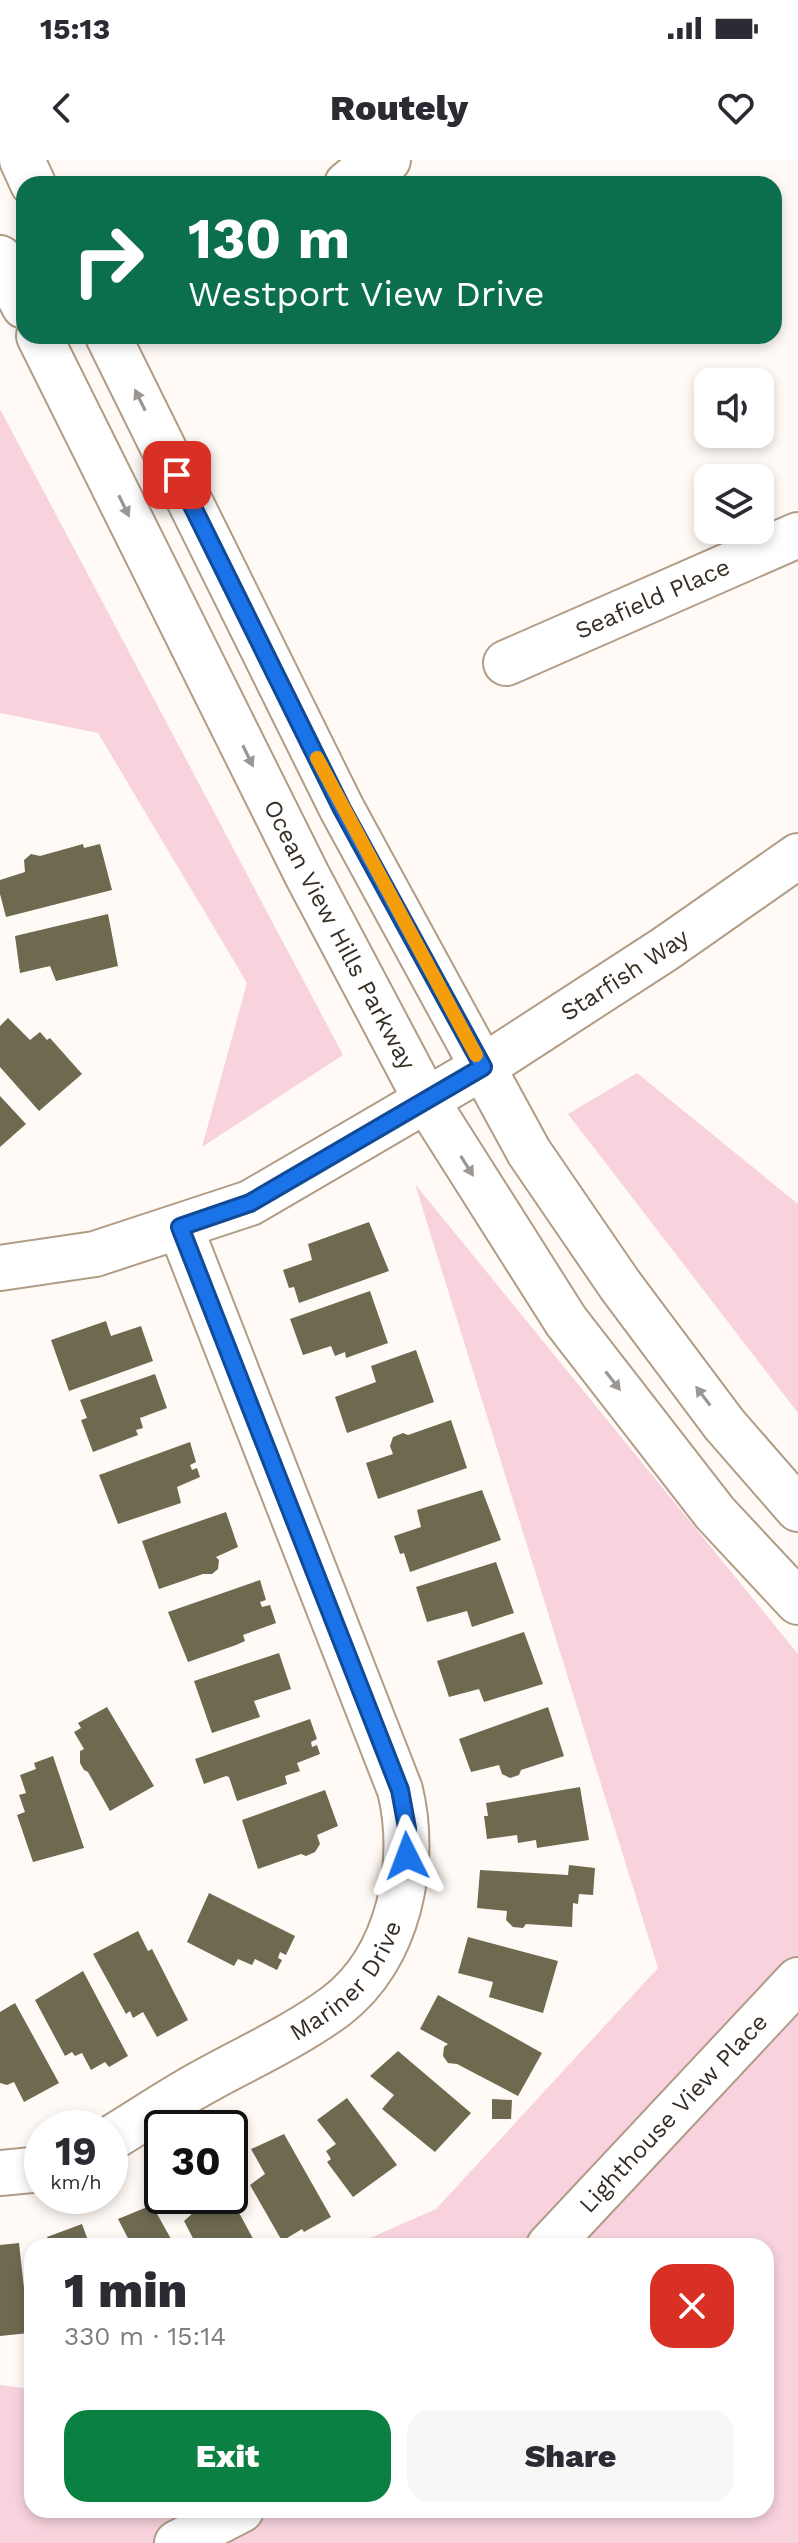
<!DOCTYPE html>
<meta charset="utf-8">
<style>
body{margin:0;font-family:"Work Sans",sans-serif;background:#f7f7f7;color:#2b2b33;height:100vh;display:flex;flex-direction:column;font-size:30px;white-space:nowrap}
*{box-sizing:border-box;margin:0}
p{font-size:26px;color:#7c7c81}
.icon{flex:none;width:44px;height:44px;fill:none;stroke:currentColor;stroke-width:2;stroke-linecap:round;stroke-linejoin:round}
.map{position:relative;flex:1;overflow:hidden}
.panel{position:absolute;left:24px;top:2078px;width:750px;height:280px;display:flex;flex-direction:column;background:#fff;border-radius:24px;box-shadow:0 4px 12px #0003}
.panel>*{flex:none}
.top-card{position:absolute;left:16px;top:16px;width:766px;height:168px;border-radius:24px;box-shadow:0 4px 12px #0003;background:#0b6e4f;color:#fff;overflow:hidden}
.tools{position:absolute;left:694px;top:208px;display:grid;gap:16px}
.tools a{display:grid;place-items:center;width:80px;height:80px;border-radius:16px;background:#fff;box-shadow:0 4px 12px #0003;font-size:40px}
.speed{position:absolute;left:24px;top:1950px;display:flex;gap:16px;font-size:40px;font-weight:700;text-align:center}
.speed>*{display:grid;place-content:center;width:104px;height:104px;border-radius:50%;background:#fff;box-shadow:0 4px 12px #0003;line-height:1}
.speed small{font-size:20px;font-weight:400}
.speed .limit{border:4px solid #111;border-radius:12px;background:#fff;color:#111}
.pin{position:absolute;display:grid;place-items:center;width:68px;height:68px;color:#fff;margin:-34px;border-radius:16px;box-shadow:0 4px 12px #0006}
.me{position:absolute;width:88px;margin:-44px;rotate:357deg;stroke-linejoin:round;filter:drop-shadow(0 0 6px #0008)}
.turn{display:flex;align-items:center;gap:28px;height:168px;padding:0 40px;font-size:36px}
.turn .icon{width:104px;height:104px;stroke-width:2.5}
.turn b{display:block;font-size:56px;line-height:68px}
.round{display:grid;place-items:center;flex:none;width:84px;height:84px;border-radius:24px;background:#f7f7f7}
.head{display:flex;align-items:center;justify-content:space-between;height:136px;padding:0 40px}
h1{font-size:48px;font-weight:800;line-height:60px}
.cta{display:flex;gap:16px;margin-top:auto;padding:16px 40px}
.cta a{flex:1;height:92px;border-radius:24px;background:#0b8043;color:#fff;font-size:32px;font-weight:800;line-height:92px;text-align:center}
.cta a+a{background:#f7f7f7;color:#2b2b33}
.status{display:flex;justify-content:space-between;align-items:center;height:56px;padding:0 40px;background:#fff;direction:ltr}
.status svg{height:22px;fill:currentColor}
header{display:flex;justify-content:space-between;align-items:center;height:104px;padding:0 40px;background:#fff;font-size:36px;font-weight:800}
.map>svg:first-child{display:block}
.green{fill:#f8d3dd}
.building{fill:#6d6a50}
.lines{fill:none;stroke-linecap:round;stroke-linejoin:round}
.minor-casing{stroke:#b19c86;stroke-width:48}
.major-casing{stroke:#b19c86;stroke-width:48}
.minor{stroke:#fff;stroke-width:44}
.major{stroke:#fff;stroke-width:44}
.oneway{fill:#9b9692}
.route-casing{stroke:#114b97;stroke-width:20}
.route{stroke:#1a73e8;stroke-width:14}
.slow{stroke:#f59e0b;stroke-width:14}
.labels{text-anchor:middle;stroke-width:8;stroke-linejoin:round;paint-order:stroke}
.street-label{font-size:24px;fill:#372e25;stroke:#fff}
</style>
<div class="status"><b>15:13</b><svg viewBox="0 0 49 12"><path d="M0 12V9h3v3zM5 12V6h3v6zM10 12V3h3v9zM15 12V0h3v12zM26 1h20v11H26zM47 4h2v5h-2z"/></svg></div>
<header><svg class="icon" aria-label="back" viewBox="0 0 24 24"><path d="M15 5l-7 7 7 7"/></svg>Routely<svg class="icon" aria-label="heart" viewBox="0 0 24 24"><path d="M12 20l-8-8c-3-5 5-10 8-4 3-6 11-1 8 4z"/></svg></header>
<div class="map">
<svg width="798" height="2383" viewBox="0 0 798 2383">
<rect width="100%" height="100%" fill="#fffaf5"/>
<g class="green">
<path d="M0,249L343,895L202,987L247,823L98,573L0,553Z"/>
<path d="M637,913L798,1044V1253L568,954Z"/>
<path d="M415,1024L798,1494V2383H0V2225L32,2229V2350H766V2086H352L436,2049L658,1808Z"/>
</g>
<g class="building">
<path d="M83,684L84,688L100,684L112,730L6,757L0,734V720L25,712L24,700L31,694L40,696Z"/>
<path d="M108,754L118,806L56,821L50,806L20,813L15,776Z"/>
<path d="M8,858L30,880L40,872L47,880L50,878L82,914L39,951L0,907V866Z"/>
<path d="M0,936L26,964L0,987Z"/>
<path d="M369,1062L389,1111L299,1143L294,1127L289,1128L283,1110L312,1100L308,1084Z"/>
<path d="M370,1131L388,1183L346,1198L345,1192L335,1196L331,1186L303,1195L290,1159Z"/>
<path d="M106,1161L111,1176L141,1166L153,1201L69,1231L51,1180Z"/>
<path d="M416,1190L434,1242L347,1273L335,1237L376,1222L371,1206Z"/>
<path d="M155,1214L167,1248L140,1258L143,1268L136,1270L138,1275L93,1292L81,1260L87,1258L80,1240Z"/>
<path d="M451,1260L467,1308L378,1339L366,1303L393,1294L390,1286L393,1277L403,1273L408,1275Z"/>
<path d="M190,1282L196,1302L190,1305L192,1310L197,1308L200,1317L177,1327L181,1343L118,1364L99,1315Z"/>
<path d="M482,1330L501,1380L410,1412L404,1393L400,1394L394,1376L421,1367L417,1350Z"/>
<path d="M226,1352L238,1387L216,1397L219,1400L218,1409L212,1414H203L159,1429L142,1381Z"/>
<path d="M496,1402L514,1453L472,1467L467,1451L427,1462L416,1427Z"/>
<path d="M260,1420L266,1440L260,1442L262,1447L270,1445L276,1463L243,1475L245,1481L236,1485L188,1502L168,1452Z"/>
<path d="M524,1472L543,1524L484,1542L479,1529L449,1537L437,1501Z"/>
<path d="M279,1493L291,1529L254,1541L260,1557L212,1573L194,1521Z"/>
<path d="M107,1547L154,1626L110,1651L88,1612L84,1610L80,1603V1591L84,1589L74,1572L81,1568L78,1563Z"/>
<path d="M548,1547L564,1596L521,1610L519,1615L510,1618L502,1614L499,1605L471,1612L459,1579Z"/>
<path d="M310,1559L317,1579L311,1582L312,1587L317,1585L320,1594L297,1603L300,1611L285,1616L287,1624L237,1641L229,1617L226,1616L204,1624L195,1599Z"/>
<path d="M53,1596L84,1688L33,1702L17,1655L25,1652L19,1635L26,1633L20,1615L36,1609L34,1603Z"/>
<path d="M580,1627L589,1680L537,1688L536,1680L518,1683L517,1675L487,1679L484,1656H488L486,1643Z"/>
<path d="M325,1630L338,1666L317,1675L320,1684L315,1692L306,1696L301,1694L258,1709L242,1660Z"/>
<path d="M569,1705L595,1708L593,1735L579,1734L578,1744L573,1743L572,1767L526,1764L523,1768L513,1767L506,1760L507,1751L477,1748L480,1710L568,1715Z"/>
<path d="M209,1733L295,1776L286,1795L280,1792L278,1798L282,1800L277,1810L255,1799L252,1805L238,1799L234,1806L187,1782Z"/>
<path d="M138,1771L148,1791L152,1789L188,1860L157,1877L143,1852L133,1858L130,1851L126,1854L93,1794Z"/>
<path d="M468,1777L558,1801L543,1853L489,1837L493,1822L458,1813Z"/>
<path d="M83,1811L128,1896L109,1907L105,1902L91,1910L82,1893L75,1896L72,1892L65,1896L35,1840Z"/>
<path d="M438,1835L542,1893L518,1936L457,1904L448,1903L443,1896L444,1887L448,1884L420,1869Z"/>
<path d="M15,1843L59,1923L24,1942L14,1922L7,1925L0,1923V1852Z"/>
<path d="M398,1891L471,1953L435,1992L382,1949L394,1935L370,1916Z"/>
<path d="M347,1938L397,2005L353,2037L327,2002L331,1999L326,1991L336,1984L317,1960Z"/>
<path d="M492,1939L512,1940L511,1959H492Z"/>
<path d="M284,1974L331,2057L304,2072L302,2069L282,2081L250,2025L265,2014L251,1989Z"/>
<path d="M185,2036H230L257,2086H197L184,2061L194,2052Z"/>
<path d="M152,2045L175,2086H132L118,2059Z"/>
<path d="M82,2064L90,2086H51L47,2077Z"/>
<path d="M19,2083L29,2173L0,2176V2085Z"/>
</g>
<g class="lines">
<defs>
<g id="minor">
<path d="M347,24L363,11L388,0"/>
<path id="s1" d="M506,503L798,375"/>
<path id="s2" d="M0,1108L95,1094L250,1043L483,907L665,789L798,696"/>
<path id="s3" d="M110,1979C143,1959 175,1937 209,1919C251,1896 297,1875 336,1846C399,1798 418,1703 400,1630L180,1067"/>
<path d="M0,2013L42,2009"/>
<path id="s4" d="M549,2086L798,1820"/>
<path d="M177,2383L241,2350"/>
</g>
<g id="major">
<path d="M22,0L33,24"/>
<path d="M0,98L24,146"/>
<path id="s5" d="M39,176L307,715L426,940L566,1161L715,1353L798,1442"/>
<path d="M108,176L342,649L529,992L620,1125L724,1264L798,1349"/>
</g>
</defs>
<use href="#minor" class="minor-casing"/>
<use href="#major" class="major-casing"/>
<use href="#minor" class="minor"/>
<use href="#major" class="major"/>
</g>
<defs><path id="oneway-solid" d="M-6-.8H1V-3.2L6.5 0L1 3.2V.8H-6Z" transform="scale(2)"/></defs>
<g class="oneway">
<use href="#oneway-solid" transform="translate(140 240) rotate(-116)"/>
<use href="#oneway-solid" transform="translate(124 346) rotate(64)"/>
<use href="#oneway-solid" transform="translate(248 596) rotate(64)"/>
<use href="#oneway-solid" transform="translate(467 1006) rotate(58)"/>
<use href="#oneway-solid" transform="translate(613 1221) rotate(52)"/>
<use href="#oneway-solid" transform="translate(703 1236) rotate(-127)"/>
</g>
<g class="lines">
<defs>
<path id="route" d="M177,315L342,649L483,907L250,1043L180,1067L400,1630L407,1668V1696"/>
</defs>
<use href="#route" class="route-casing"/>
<use href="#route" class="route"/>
<path class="slow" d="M317,598L476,895"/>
</g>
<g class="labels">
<g class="street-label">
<text dy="8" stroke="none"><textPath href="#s1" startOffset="160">Seafield Place</textPath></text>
<text dy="8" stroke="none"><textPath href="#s5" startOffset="670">Ocean View Hills Parkway</textPath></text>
<text dy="8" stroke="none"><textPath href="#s2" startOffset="698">Starfish Way</textPath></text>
<text dy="8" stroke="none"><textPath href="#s3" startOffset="288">Mariner Drive</textPath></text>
<text dy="8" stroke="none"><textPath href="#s4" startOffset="182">Lighthouse View Place</textPath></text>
</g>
</g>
</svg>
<div class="tools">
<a><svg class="icon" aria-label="sound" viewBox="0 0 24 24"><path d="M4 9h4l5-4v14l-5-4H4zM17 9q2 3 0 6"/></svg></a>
<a><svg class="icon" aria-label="layers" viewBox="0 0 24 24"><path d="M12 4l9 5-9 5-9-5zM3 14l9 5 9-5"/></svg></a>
</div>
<div class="speed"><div>19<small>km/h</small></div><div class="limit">30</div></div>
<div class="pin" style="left:177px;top:315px;background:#d93025"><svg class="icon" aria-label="arrive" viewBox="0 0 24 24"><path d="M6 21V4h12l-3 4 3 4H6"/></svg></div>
<svg class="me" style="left:407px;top:1696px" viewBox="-20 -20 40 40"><path d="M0-17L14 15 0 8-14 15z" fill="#1a73e8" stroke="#fff" stroke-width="4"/></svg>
<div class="top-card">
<div class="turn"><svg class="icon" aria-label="right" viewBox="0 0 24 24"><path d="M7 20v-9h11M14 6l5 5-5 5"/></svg><div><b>130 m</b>Westport View Drive</div></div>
</div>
<section class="panel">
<div class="head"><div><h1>1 min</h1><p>330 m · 15:14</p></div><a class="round" style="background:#d93025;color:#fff"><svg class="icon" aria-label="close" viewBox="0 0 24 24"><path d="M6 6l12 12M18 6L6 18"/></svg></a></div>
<div class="cta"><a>Exit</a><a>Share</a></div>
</section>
</div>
